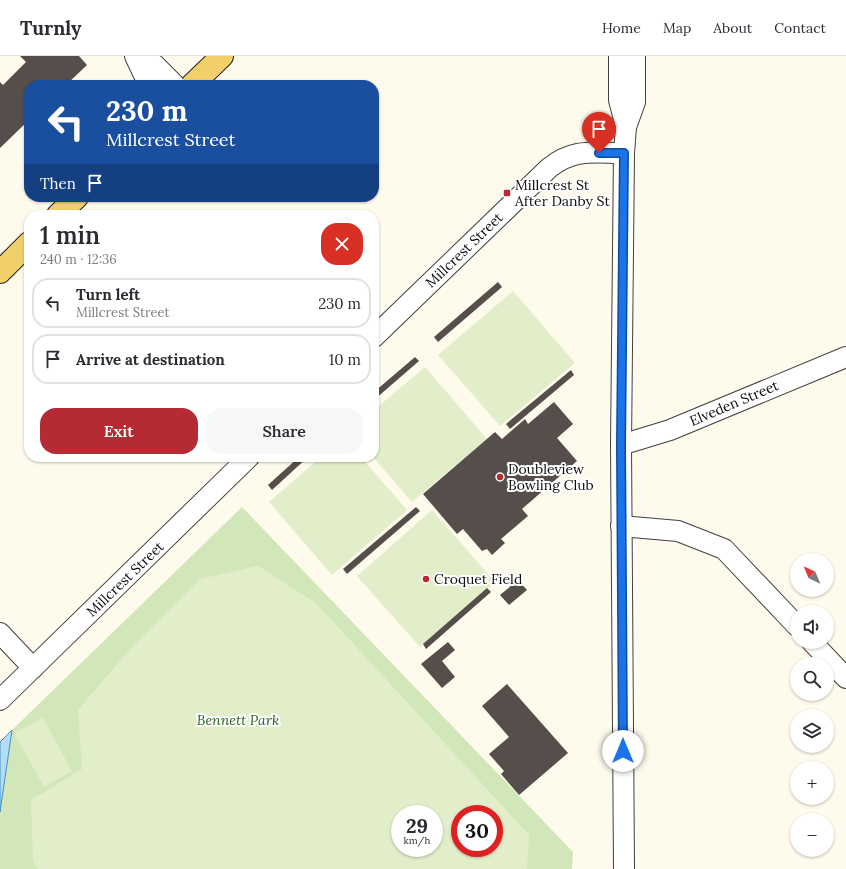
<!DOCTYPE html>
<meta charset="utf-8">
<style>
body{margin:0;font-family:Lora,serif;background:#f7f7f7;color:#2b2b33;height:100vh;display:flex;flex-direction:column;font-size:15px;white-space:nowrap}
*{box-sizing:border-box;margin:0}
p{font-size:13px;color:#7c7c81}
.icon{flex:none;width:22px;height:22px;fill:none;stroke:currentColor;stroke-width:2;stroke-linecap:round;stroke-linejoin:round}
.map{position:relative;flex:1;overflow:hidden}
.side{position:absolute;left:24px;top:154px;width:355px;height:252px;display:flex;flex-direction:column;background:#fff;border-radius:16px;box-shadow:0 1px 3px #0004}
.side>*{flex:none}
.hud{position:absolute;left:24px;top:24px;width:355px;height:122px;border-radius:16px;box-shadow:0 1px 3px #0004;background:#1a4fa0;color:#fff;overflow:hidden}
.needle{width:26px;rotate:316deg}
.fabs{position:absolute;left:790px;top:497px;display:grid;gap:8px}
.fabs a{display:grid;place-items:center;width:44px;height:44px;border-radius:50%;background:#fff;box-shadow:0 1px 3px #0004;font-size:20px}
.speed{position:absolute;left:391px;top:749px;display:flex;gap:8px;font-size:20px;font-weight:700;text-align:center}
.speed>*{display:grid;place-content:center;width:52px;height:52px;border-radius:50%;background:#fff;box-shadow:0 1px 3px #0004;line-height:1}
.speed small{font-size:10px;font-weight:400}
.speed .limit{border:6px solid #d22;background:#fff;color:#111}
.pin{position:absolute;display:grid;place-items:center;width:34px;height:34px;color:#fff;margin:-41px -17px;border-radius:50% 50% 50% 0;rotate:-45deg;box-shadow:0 0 4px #0007}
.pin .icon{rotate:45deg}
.me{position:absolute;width:44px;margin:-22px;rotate:0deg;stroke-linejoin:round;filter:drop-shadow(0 0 3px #0008)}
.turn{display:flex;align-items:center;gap:14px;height:84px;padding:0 16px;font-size:18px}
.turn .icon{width:52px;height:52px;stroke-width:2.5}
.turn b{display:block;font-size:28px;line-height:34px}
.then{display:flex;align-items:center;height:38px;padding:0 16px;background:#0003;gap:8px;font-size:15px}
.round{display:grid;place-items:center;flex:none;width:42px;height:42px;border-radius:16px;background:#f7f7f7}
.headline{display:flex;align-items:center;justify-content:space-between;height:68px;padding:0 16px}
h1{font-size:24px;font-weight:600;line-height:30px}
.button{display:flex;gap:8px;margin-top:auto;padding:8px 16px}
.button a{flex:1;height:46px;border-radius:16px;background:#b62b33;color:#fff;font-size:16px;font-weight:600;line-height:46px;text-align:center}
.button a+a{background:#f7f7f7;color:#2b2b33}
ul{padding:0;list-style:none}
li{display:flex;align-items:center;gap:12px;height:50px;margin:0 8px 6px;padding:0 8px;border:2px solid #e1e1e2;border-radius:16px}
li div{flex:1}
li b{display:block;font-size:15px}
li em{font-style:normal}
header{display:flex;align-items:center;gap:24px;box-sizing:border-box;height:56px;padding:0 20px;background:#fff;border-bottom:1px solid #e1e1e2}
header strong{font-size:19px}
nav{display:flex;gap:22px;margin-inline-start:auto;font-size:14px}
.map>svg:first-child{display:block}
.green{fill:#d1e7b9;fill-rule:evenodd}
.pitch{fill:#e2eeca;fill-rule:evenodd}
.water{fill:#b4dcf3;stroke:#3f91c7}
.building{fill:#554e4a}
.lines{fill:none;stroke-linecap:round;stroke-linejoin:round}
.minor-casing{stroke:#404040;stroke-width:22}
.major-casing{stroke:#1e1e1e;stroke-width:24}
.minor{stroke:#fff;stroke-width:20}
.major{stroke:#f2d069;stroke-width:22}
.route-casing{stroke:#114b97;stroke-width:10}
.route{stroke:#1a73e8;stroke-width:7}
.poi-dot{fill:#b62b33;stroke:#fff;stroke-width:1.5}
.labels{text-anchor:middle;stroke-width:4;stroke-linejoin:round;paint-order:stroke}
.poi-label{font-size:14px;fill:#0d0d0d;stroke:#fff;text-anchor:start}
.street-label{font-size:14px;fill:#0d0d0d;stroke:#fff}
.park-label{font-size:14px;font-style:italic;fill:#2e6120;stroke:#fff}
</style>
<header>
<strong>Turnly</strong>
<nav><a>Home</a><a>Map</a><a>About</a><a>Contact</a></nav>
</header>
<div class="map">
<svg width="846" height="813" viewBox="0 0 846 813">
<rect width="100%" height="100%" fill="#fefbed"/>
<path class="green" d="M242,451L573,796L572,813H0V756L12,674ZM400,758H434V792H400ZM460,758H494V792H460Z"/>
<g class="pitch">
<path d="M513,235L575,307L500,370L438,299Z"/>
<path d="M425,311L487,383L412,446L373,401L374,354Z"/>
<path d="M321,401H361L407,454L332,519L269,446Z"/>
<path d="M432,454L495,526L420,591L357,520Z"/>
<path d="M258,510L316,547L529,779L527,813H38L33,805L31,744L82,713L78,654L130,593L200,523ZM400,758H434V792H400ZM460,758H494V792H460Z"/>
<path d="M43,662L72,715L44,731L14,677Z"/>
</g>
<path class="water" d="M12,674L0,756V686Z"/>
<g class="building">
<path d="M20,0H79L87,9L66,29H29V64L0,92V26L3,29L26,6Z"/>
<path d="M498,226L502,231L438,286L434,281Z"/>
<path d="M415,301L419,305L374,344V336Z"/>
<path d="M571,314L574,319L510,373L506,368Z"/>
<path d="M554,346L573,368L557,382L577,405L522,453L528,460L501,483L505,487L492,499L487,493L482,495L463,473L457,478L423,438L495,376L502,383L525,363L528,368Z"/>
<path d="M299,401H308L272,434L268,429Z"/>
<path d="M416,451L420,455L347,518L343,513Z"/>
<path d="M518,524L527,534L509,549L500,539Z"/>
<path d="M487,532L491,536L426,593L423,588Z"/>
<path d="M448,586L455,594L442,605L455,621L442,632L421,608Z"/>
<path d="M507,628L568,697L519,739L501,718L504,715L489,698L509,681L482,650Z"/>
</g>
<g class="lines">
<defs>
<g id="minor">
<path d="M135,0L144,19L153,29"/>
<path d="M137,0L155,9L175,29"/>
<path d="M619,0V44L626,71"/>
<path d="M374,281L549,112C574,92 593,97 624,97"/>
<path d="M621,389L670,374L846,301"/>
<path d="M621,470L678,475L724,493L797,570"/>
<path d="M0,577L33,612"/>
<path d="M812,586L846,622"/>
<path d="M0,644L249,401"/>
<path d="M624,813L621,389L624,97L626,71L635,46V0"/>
</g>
<g id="major">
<path d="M192,29L222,0"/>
<path d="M58,159L77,141"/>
<path d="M0,216L29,187"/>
</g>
</defs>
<use href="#minor" class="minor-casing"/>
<use href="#major" class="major-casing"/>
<use href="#minor" class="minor"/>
<use href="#major" class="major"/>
</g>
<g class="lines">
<defs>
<path id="route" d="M599,97H624L621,389L623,695"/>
</defs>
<use href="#route" class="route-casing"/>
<use href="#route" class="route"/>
</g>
<g class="poi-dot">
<rect x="503" y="133" width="8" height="8" rx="2"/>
<circle cx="500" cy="421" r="4"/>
<circle cx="426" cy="523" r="4"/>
</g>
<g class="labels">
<g class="poi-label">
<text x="515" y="134">Millcrest St<tspan x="515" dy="16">After Danby St</tspan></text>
<text x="508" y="418">Doubleview<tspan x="508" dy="16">Bowling Club</tspan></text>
<text x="434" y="528">Croquet Field</text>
</g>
<g class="street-label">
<text transform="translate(464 194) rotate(-44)" y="5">Millcrest Street</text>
<text transform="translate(734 347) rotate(-23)" y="5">Elveden Street</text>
<text transform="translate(125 523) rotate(-44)" y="5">Millcrest Street</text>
</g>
<g class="park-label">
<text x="238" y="669">Bennett Park</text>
</g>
</g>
</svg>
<div class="fabs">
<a><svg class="needle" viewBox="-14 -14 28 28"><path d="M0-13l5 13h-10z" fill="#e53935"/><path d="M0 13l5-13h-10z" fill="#7c7c81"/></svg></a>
<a><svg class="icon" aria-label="sound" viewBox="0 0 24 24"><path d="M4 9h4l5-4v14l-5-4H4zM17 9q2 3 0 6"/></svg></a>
<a><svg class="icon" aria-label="search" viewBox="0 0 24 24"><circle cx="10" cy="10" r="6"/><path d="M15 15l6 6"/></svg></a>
<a><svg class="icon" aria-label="layers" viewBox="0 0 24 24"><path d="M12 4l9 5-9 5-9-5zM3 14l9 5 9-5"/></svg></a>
<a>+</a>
<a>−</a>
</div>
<div class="speed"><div>29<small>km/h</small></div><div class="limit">30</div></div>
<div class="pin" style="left:599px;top:97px;background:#d93025"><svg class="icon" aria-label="arrive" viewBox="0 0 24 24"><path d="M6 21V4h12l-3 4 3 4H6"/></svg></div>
<svg class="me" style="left:623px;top:695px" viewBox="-20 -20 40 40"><circle r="19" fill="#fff"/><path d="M0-13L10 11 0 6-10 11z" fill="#1a73e8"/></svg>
<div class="hud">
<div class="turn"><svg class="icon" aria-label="left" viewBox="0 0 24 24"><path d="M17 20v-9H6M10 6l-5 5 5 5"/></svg><div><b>230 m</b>Millcrest Street</div></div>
<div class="then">Then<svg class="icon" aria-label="arrive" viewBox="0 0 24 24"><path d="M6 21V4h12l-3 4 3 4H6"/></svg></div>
</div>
<section class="side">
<div class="headline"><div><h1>1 min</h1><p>240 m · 12:36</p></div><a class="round" style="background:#d93025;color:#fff"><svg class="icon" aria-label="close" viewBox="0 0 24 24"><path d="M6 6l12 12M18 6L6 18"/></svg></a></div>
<ul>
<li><svg class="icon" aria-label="left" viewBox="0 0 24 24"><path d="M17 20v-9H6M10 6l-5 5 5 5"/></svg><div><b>Turn left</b><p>Millcrest Street</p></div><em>230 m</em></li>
<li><svg class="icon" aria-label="arrive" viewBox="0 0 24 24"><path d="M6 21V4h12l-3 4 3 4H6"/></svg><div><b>Arrive at destination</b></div><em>10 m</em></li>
</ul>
<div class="button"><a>Exit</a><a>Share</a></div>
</section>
</div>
